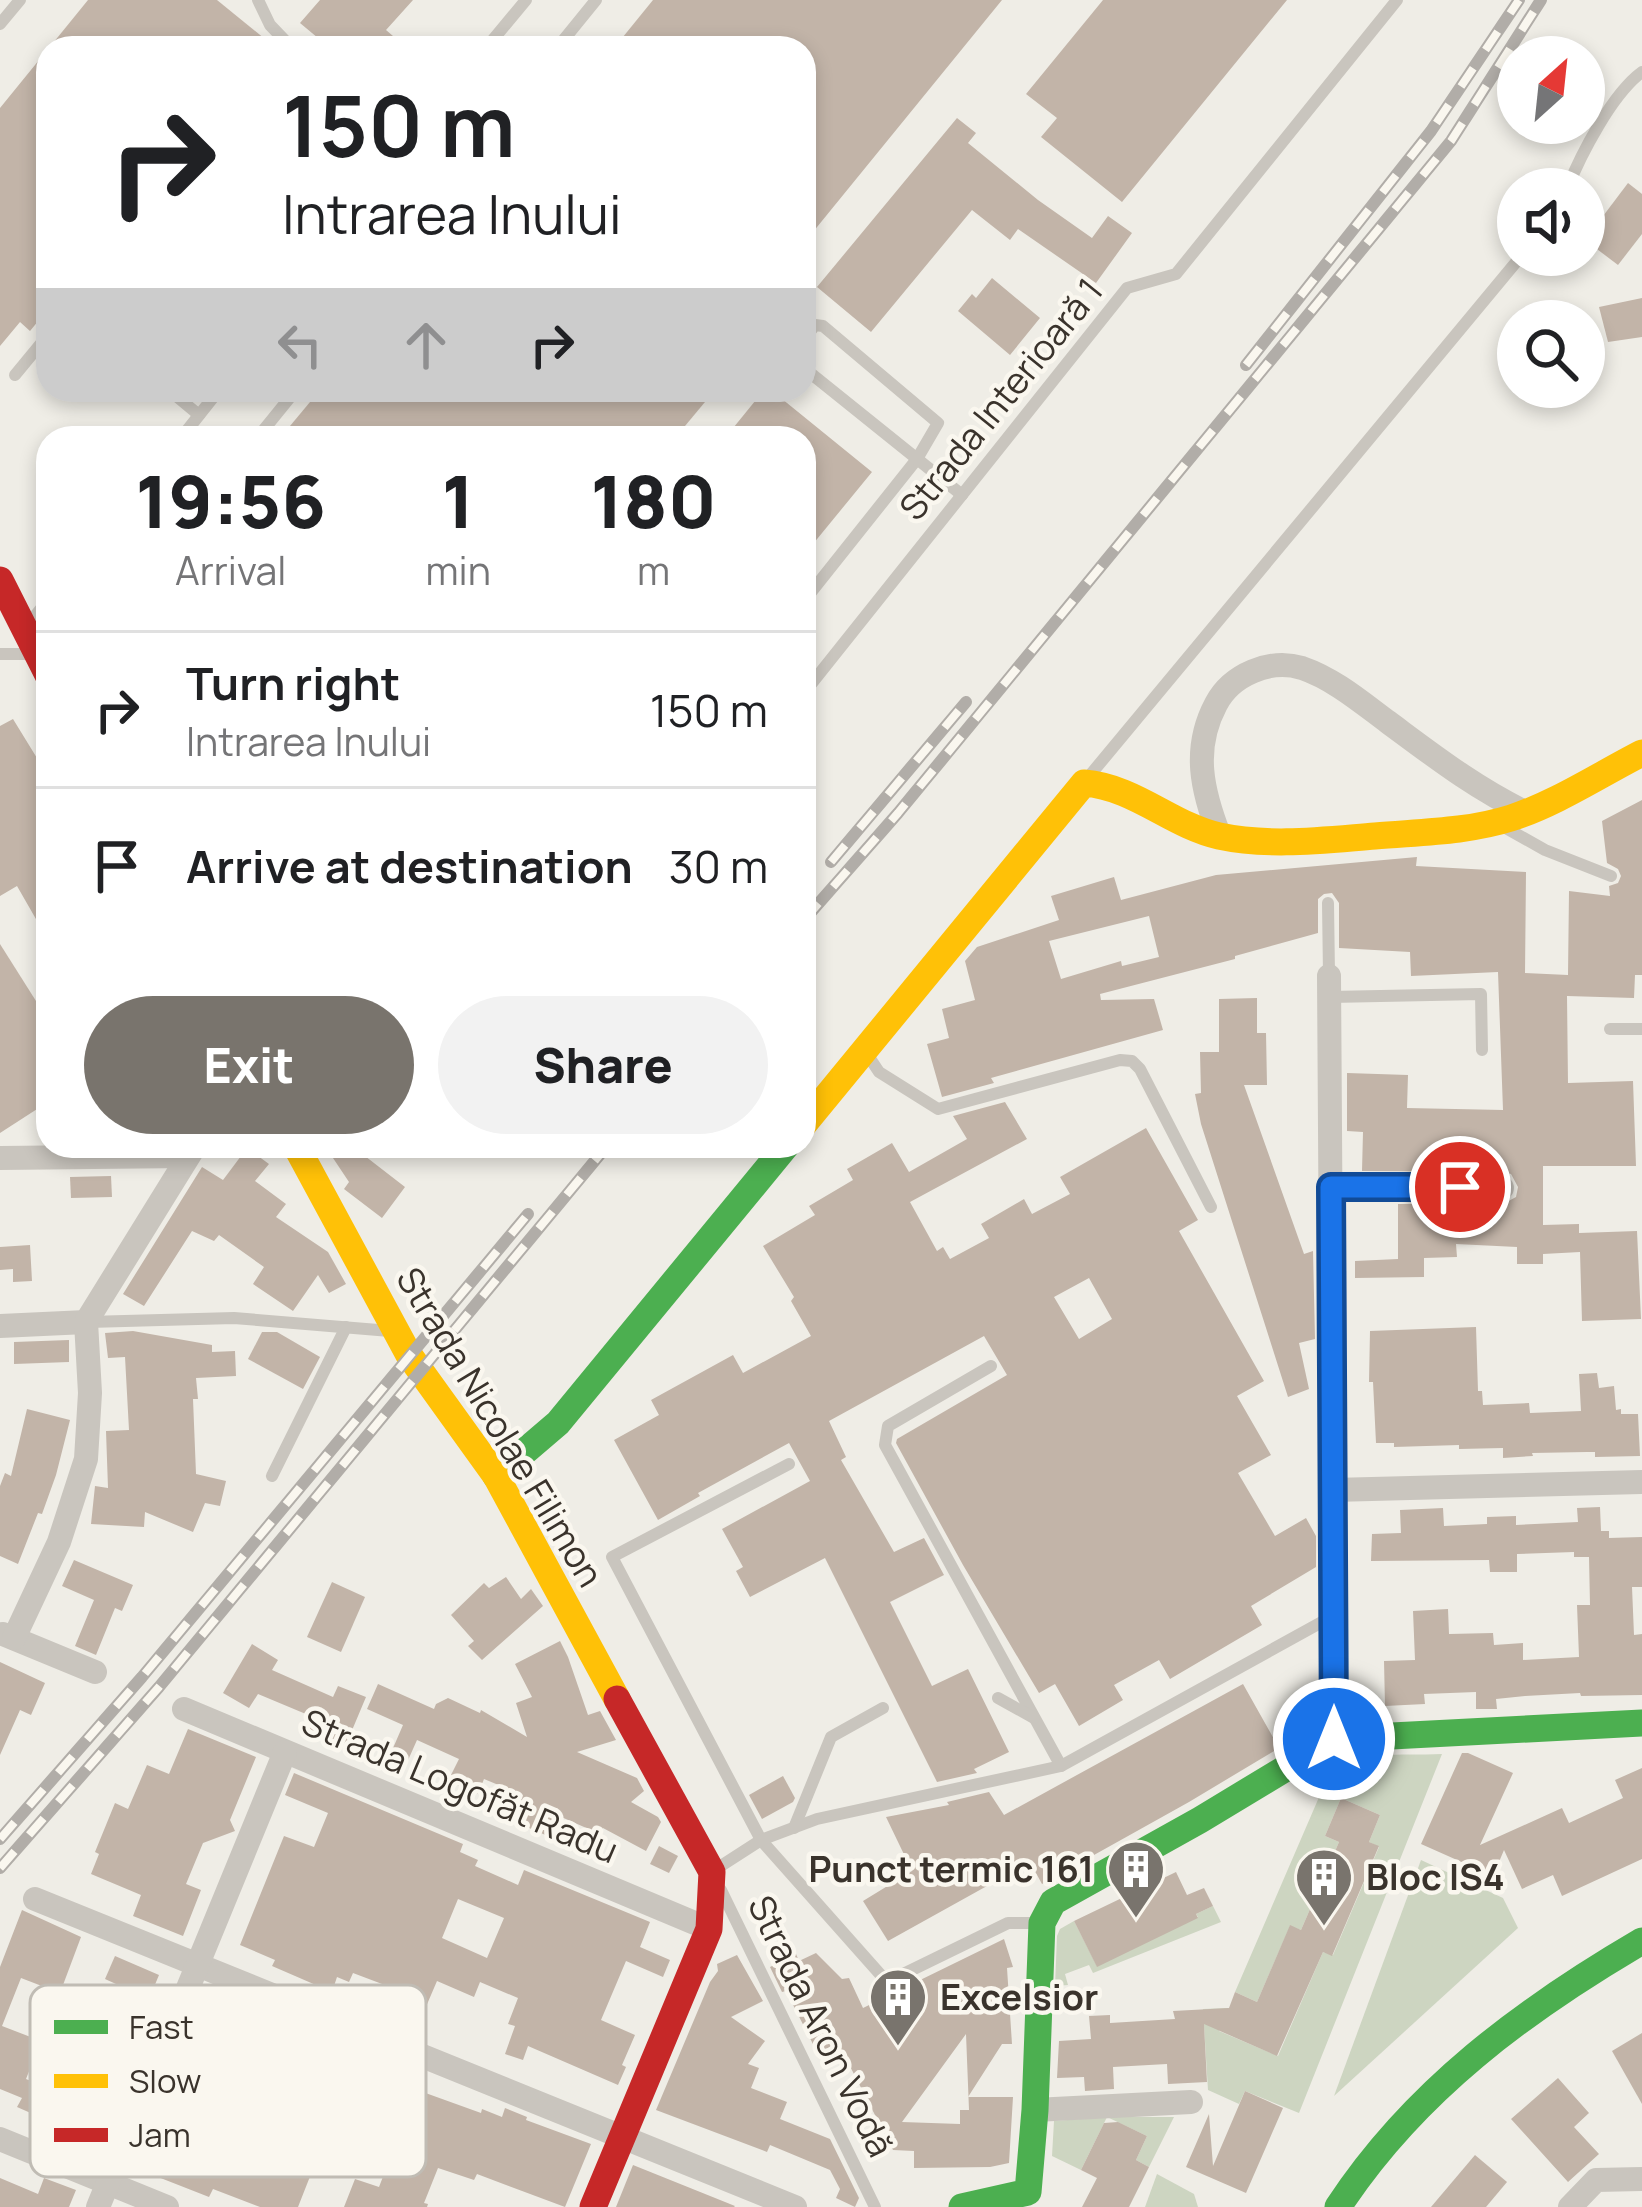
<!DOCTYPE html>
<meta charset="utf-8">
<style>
body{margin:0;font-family:Manrope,sans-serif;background:#f2f2f2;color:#202124;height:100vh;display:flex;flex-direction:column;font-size:45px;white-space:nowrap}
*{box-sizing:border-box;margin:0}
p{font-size:39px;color:#757577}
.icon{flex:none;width:66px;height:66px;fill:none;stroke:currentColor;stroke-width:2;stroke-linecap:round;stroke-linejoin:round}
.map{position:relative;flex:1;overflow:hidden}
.side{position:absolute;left:36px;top:426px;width:780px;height:732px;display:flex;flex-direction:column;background:#fff;border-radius:36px;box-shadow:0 6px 18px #0003}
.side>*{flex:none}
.hud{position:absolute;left:36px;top:36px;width:780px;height:366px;border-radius:36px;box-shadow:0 6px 18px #0003;background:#fff;color:#202124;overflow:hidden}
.needle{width:78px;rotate:27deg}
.controls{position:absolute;left:1497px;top:36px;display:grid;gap:24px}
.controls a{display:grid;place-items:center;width:108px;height:108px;border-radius:50%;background:#fff;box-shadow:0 6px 18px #0003;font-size:60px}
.pin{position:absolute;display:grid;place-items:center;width:102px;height:102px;color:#fff;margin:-51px;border:6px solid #fff;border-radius:50%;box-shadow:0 3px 12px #0007}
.me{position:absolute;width:132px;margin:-66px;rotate:0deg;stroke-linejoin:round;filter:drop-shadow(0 0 9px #0008)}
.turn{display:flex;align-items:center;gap:42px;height:252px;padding:0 48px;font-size:54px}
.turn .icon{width:156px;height:156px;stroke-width:2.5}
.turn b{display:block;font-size:84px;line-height:102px}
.lanes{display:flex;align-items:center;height:114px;padding:0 48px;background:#0003;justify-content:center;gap:60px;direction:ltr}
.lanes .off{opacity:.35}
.eta{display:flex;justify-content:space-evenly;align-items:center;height:204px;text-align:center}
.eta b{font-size:72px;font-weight:800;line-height:84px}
.button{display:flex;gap:24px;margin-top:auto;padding:24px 48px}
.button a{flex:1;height:138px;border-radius:72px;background:#79746d;color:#fff;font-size:48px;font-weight:800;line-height:138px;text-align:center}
.button a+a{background:#f2f2f2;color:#202124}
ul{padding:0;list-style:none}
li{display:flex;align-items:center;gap:36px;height:156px;padding:0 48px;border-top:3px solid #e0e0e0}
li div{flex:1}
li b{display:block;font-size:45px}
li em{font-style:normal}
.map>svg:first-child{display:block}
.green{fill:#cdd5c1}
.building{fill:#c2b4a8;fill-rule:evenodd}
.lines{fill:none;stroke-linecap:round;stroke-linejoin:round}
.lane{stroke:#c9c5be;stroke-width:12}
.street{stroke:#c9c5be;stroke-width:24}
.fast{stroke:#4caf50;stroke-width:27}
.slow{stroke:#ffc107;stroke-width:27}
.jam{stroke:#c62828;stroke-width:27}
.rail-casing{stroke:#b1ada8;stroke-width:12}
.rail{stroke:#faf7ef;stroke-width:8;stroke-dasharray:22;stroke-linecap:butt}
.route-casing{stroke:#114b97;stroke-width:30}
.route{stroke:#1a73e8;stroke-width:21}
.labels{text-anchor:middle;stroke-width:9;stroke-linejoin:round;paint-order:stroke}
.street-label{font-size:36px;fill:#3a332c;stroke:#faf7ef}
.poi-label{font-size:36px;font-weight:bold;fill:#3a332c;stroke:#faf7ef;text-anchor:start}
.key{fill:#faf7ef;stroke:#c0bcb4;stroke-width:3}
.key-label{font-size:33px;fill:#3a332c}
</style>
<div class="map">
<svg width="1642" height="2207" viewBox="0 0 1642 2207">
<rect width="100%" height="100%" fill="#efede6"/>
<g class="green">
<path d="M1442,1754L1299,2113L1245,2091L1239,2104L1208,2090L1203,2009L1228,2008L1219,2031L1278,2056L1323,1952L1333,1955L1379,1847L1369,1842L1380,1815L1341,1798L1325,1836L1339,1842L1301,1930L1290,1926L1257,2002L1235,1992L1326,1781C1360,1748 1398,1756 1442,1754Z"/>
<path d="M1421,1860L1503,1898L1518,1928L1334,2096Z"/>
<path d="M1213,1906L1221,1922L1093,1973L1089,1965L1065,1974L1068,1985L1055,1986L1057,1936L1060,1929L1074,1921L1097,1966L1198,1917L1196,1914Z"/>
<path d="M1107,2117L1081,2170L1052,2156L1054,2121L1107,2117H1174L1149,2167L1136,2160L1147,2136Z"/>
<path d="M1157,2174L1194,2194L1198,2207H1145Z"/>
</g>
<g class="building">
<path d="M88,0H217L276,48H49Z"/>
<path d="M320,0H413L386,30L407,48H330L300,23Z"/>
<path d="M653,0H1002L804,243V48H614Z"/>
<path d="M1103,0H1287L1122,202L1041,137L1057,118L1026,94Z"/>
<path d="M48,49V309L30,331L20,322L0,346V108Z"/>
<path d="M957,118L976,133L968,143L1038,200L1092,238L1108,216L1132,233L1096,283L1018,229L1010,240L972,210L871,332L817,287Z"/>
<path d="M1628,183L1642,194V234L1618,265L1585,240Z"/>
<path d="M992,278L1040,318L1010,355L958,311L972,294L976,298Z"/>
<path d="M1642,298V337L1608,342L1599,307Z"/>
<path d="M320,390H715L675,438H280Z"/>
<path d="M764,390H771L872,472L804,555V438H725Z"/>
<path d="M13,719L48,776V940L17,886L0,896V726Z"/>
<path d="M1642,800V975H1635L1634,998L1567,996L1568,1083L1633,1081L1636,1166H1543V1225L1579,1224V1233L1637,1231L1641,1319L1582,1321L1580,1252L1543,1254V1264H1517V1247L1456,1244L1457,1257L1424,1258V1277L1355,1278V1261L1398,1259V1204H1503L1516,1197L1518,1187L1511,1174L1502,1172L1362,1171L1363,1132L1347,1131V1073L1408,1075L1407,1108L1503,1110L1498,972L1411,976L1410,952L1339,948V903L1332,893L1324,894L1318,899V933L1235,956V959L1100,994L1101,1000L1154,999L1163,1030L991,1078L994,1083L942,1097L927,1044L949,1038L942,1009L975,1000L965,961L977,947L1059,920L1051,896L1114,877L1121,900L1216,875L1417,857L1416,866L1526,872L1525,973L1568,975L1569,891L1610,896L1609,886L1618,883L1621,876L1618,869L1607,863L1602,821ZM1149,916L1159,957L1122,966L1121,961L1061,979L1049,941Z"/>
<path d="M0,944L48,1020V1102L0,1133Z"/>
<path d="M1257,998V1033H1266L1267,1085H1244L1304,1254L1313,1251L1315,1339L1299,1343L1309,1389L1288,1397L1201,1124L1195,1094L1201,1093L1200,1052H1219V999Z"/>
<path d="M1005,1102L1027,1139L910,1202L937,1251L943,1247L950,1259L989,1238L981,1224L1024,1199L1032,1214L1070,1194L1060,1177L1146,1128L1198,1220L1179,1231L1264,1381L1237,1396L1271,1455L1238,1473L1275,1536L1306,1518L1316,1536V1567L1251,1606L1262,1625L1170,1679L1159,1660L1114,1685L1123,1700L1079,1726L1055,1684L1039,1693L963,1565L896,1443L897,1439L1007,1375L984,1336L829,1421L846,1457L841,1460L894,1552L924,1538L944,1575L890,1602L932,1686L968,1669L1009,1752L974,1769L977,1773L937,1782L825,1558L750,1597L736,1571L743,1567L722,1529L810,1481L789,1443L698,1493L700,1496L658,1520L614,1440L659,1415L651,1400L733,1355L743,1373L811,1336L791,1301L794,1297L763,1246L815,1215L809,1206L853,1180L847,1169L892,1143L909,1172L967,1139L953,1116ZM1089,1278L1112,1319L1079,1339L1054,1297Z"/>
<path d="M325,1146H352L405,1187L382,1218L344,1189L349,1182Z"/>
<path d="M247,1148L269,1164L255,1181L286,1204L276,1217L328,1252L346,1284L329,1293L318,1275L293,1311L253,1284L264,1267L219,1235L214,1241L192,1231L144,1306L123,1294L202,1167L223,1180Z"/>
<path d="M111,1176L112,1197L71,1198L70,1177Z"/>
<path d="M30,1245L32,1281L13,1282V1269L0,1270V1247Z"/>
<path d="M1476,1327L1478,1391H1482L1483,1405L1529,1403L1530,1413L1581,1411L1579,1374L1597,1373L1599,1388L1614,1386L1616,1410L1621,1409V1414H1638L1640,1456L1595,1457V1452H1587L1532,1453L1533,1456L1503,1458V1448L1459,1449V1445L1394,1447V1443H1376L1373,1382H1369L1370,1331Z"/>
<path d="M133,1331L212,1345V1352L235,1351L236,1376L196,1378L198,1399H193L196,1474L226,1481L220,1506L205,1503L193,1532L145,1512L144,1527L91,1524L95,1486L108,1488L106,1431L129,1430L125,1357L108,1358L105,1333Z"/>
<path d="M262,1332H277L320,1357L303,1389L248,1359Z"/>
<path d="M69,1340V1362L14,1364V1342Z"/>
<path d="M27,1409L70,1420L56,1475L42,1514L38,1513L18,1564L0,1556V1486L5,1473L11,1476Z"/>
<path d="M1600,1507L1601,1531H1609V1538L1642,1537V1587H1632L1634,1635L1642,1634V1695L1581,1696L1580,1693L1525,1696L1496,1699L1497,1709H1476V1692L1424,1694L1425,1704L1385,1706L1384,1661L1415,1660L1413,1611L1448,1609L1449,1634L1493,1633L1494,1645L1523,1643V1660L1579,1657L1577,1605H1590L1589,1557H1574V1552L1517,1554V1572H1490L1489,1560L1371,1561L1372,1534L1401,1533L1400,1510L1443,1508L1444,1526L1487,1524V1517L1516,1516V1525L1578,1522L1577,1508Z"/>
<path d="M74,1560L133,1585L122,1611L115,1608L96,1655L75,1646L94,1600L62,1586Z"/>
<path d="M506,1577L521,1599L531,1589L543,1606L482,1660L468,1646L474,1641L451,1615L484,1583L489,1588Z"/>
<path d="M332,1582L365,1597L341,1652L307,1637Z"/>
<path d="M560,1641L568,1657L588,1715L600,1711L616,1740L577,1752L637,1778L644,1791L631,1802L658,1817L661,1822L646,1851L603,1828L600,1834L559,1816L550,1837L513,1821L523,1795L484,1779L478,1794L448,1781L459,1759L417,1740L401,1776L384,1769L403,1725L367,1709L378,1684L434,1709L436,1704L448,1698L480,1713L481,1710L527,1737L516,1703L532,1697L515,1664Z"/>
<path d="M252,1644L278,1660L272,1670L333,1697L338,1686L366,1697L345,1747L307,1731L313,1717L258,1694L249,1708L223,1693Z"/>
<path d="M0,1662L45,1683L31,1715L20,1710L0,1755Z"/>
<path d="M1243,1684L1279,1748L1189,1802L1042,1884L1030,1862L888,1941L863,1901L912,1871L886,1817L949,1805L947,1802L989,1792L1004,1815Z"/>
<path d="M188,1729L256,1757L230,1820L235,1831L203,1843L186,1884L201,1890L183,1936L133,1916L141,1895L91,1874L99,1854L95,1852L115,1803L128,1809L147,1765L169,1774Z"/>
<path d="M1462,1753H1468L1513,1773L1480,1845L1562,1808L1569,1823L1623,1798L1615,1780L1642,1768V1859L1562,1896L1553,1875L1522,1889L1504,1850L1493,1876L1421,1844Z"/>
<path d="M294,1773L463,1844L460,1852L478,1860L475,1866L518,1885L524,1870L650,1922L640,1947L670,1960L663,1977L626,1961L601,2020L635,2035L622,2065L626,2067L618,2085L528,2046L523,2060L505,2054L515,2026L508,2024L518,1998L480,1982L474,1997L437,1981L416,2030L380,2012L390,1987L353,1973L349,1982L337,1977L332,1992L272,1966L275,1960L240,1945L284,1836L314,1847L328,1813L285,1795ZM458,1899L504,1918L487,1958L442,1938Z"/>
<path d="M783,1776L795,1798L793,1802L762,1819L749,1795Z"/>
<path d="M1341,1798L1380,1815L1369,1842L1379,1846L1332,1956L1323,1952L1277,2056L1204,2024L1207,2082L1168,2084L1167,2064L1113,2067L1114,2089L1085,2091L1084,2077L1057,2078L1059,2041L1091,2039L1089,2016L1110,2015V2023L1175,2019L1173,2011L1229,2008L1235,1992L1257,2002L1290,1925L1301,1930L1339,1842L1325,1836Z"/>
<path d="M659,1846L678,1856L669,1873L650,1864Z"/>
<path d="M1176,1872L1187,1895L1204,1888L1213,1906L1196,1914L1198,1918L1097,1967L1074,1921Z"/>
<path d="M22,1910L81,1937L60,1993L21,1978L2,2026L41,2041L26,2079L56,2091L83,2027L102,2035L96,2050L138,2067L111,2133L85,2122L69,2140L39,2127L42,2118L17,2107L22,2098L0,2089V1967Z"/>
<path d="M1004,1939L1013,1967L1007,1968L1012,2044H1002L968,2097H1013L1009,2163L990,2167L914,2168V2151L893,2150L838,2043L824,2050H816L786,1991L782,1992L770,1967L796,1954L799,1961L816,1953L842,1979L849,1978L863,2008ZM966,2034L969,2110H960V2124L902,2122Z"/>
<path d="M737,1955L763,2001L731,2017L765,2041L748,2064L759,2068L751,2088L787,2102L780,2119L830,2139L859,2198L855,2207L836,2198L840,2189L830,2170L770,2145L767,2152L656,2110L710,1982L718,1971L717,1964Z"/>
<path d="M115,1956L159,1975L149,1999L105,1979Z"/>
<path d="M208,1992L241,2006L222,2053L285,2079L287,2076L305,2084L318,2054L345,2065L342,2073L355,2079L337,2119L333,2118L298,2207H260L213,2189L209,2197L158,2177L166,2156L141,2146Z"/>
<path d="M1642,2033V2104L1612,2051Z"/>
<path d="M1558,2078L1589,2113L1574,2127L1599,2154L1568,2182L1511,2119Z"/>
<path d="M395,2082L481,2113L482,2109L502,2117L505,2108L527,2117L526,2120L591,2144L565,2207L477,2174L474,2180L438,2168L424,2203L428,2204L427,2207H344L355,2179L379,2187L400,2133L379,2125Z"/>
<path d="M1245,2091L1283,2108L1246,2193L1186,2167L1209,2114L1213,2166Z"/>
<path d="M1118,2122L1147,2136L1136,2160L1149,2167L1129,2207H1082L1097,2178L1081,2170L1104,2123Z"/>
<path d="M1475,2155L1507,2182L1486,2207H1431Z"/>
<path d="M633,2165L735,2206L734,2207H616Z"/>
<path d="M0,2178L38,2194L44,2178L76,2190L69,2207H0Z"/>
</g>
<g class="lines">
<g class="lane">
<path d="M258,0L270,25L292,48"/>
<path d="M0,24L20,0"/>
<path d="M486,48L526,0"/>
<path d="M557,48L596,0"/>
<path d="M1567,189C1581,154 1612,94 1642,72"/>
<path d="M804,339L815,325L823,326L938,423L917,459L804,601"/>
<path d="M804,368L962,495"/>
<path d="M15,375L48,335"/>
<path d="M169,390L199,415"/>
<path d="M181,438L219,390"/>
<path d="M257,438L296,390"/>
<path d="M26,627L48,600"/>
<path d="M0,654H35"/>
<path d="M804,693L1127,288L1176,274L1397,0"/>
<path d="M1086,780L1522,255"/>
<path d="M1504,827L1545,850L1611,876"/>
<path d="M1328,903L1329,975"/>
<path d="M1330,997L1481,994L1482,1050"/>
<path d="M1610,1029H1642"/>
<path d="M865,1051L879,1072L938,1109L1120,1060L1132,1061L1140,1069L1211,1207"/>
<path d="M88,1322L234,1318L390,1331"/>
<path d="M991,1366L888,1426L885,1445L1061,1766"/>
<path d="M789,1464L612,1557L761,1840L887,1982L1008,1923H1038"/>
<path d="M272,1476L346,1327"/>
<path d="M998,1698L1034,1718"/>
<path d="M794,1828L831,1737L883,1708"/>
<path d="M713,1871L761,1840L817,1819L1061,1766L1331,1617"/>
<path d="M721,1890L875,2207"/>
</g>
<g class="street">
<path d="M1220,837C1202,791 1192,749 1216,704C1231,675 1270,658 1302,668C1334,679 1361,702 1388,722C1434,756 1475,788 1527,813"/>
<path d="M1329,976L1334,1739"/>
<path d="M0,1158L188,1156"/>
<path d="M1331,1187L1502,1188"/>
<path d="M0,1326L86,1322"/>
<path d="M1333,1490L1642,1482"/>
<path d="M3,1634L95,1672"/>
<path d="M14,1638L59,1542L86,1459L90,1393L86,1322L195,1146"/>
<path d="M184,1709L709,1929"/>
<path d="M35,1899L795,2207"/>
<path d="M1035,2110L1191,2102"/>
<path d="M0,2139L167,2207"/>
<path d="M98,2207L285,1752"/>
<path d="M1570,2207L1596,2180L1642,2179"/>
</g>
<g class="fast">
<path d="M496,1476L558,1423L786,1146"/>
<path d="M962,2207L1028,2192L1035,2110L1042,1923L1053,1902L1200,1820L1334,1739L1642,1723"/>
<path d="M1338,2207C1414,2091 1524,2010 1642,1941"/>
</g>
<g class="slow">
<path d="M804,1124L1084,783C1135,787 1171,825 1219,836C1270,847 1324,840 1375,836C1420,832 1467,832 1511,818C1557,803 1599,775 1642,753"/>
<path d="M296,1146L409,1355L496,1476L617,1699"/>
</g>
<g class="jam">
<path d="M0,580L48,675"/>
<path d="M593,2207L709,1929L712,1872L617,1699"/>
</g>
<defs>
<g id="rail">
<path d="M1246,365L1431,131L1519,0"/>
<path d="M831,862L966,702"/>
<path d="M804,920L898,813L1451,141L1541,0"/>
<path d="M0,1839L142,1677L528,1214"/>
<path d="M0,1868L159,1687L607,1146"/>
</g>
</defs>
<use href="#rail" class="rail-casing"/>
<use href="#rail" class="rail"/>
</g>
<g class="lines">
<defs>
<path id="route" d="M1334,1739L1331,1187H1460"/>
</defs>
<use href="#route" class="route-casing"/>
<use href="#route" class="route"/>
</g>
<defs>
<symbol id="building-pin" viewBox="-11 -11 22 30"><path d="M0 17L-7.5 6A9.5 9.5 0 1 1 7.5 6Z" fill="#79746d" stroke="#faf7ef"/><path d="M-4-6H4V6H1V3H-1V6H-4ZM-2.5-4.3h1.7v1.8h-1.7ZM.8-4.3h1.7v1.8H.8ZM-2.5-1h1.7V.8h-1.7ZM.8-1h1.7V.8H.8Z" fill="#fff"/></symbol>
</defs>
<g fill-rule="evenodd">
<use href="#building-pin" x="1103" y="1836" width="66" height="90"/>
<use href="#building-pin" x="1291" y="1844" width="66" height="90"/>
<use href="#building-pin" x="865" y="1964" width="66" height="90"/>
</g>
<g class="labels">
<g class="street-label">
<text transform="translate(1001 399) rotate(-51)" y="13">Strada Interioară 1</text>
<text transform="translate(500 1427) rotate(59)" y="13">Strada Nicolae Filimon</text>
<text transform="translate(460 1786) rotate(23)" y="13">Strada Logofăt Radu</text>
<text transform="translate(821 2026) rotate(64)" y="13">Strada Aron Vodă</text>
</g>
<g class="poi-label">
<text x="1094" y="1882" text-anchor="end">Punct termic 161</text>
<text x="1366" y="1890">Bloc IS4</text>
<text x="940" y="2010">Excelsior</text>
</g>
</g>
<rect x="30" y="1985" width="396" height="192" rx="18" class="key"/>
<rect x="54" y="2020" width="54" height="14" fill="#4caf50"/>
<rect x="54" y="2074" width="54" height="14" fill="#ffc107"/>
<rect x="54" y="2128" width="54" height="14" fill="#c62828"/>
<g class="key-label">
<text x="129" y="2039">Fast</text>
<text x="129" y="2093">Slow</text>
<text x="129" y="2147">Jam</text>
</g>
</svg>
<div class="controls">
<a><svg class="needle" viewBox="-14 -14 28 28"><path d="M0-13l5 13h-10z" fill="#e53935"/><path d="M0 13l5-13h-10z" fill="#757577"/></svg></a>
<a><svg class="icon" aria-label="sound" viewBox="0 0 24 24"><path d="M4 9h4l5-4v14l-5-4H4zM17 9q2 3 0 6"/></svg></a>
<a><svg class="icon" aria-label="search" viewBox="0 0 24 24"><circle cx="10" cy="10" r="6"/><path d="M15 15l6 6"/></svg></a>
</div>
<div class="pin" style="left:1460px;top:1187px;background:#d93025"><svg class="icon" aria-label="arrive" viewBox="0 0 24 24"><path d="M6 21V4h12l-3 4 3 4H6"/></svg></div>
<svg class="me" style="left:1334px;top:1739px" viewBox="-20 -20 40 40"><circle r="17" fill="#1a73e8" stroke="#fff" stroke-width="3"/><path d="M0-11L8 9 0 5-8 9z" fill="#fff"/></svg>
<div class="hud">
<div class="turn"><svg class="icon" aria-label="right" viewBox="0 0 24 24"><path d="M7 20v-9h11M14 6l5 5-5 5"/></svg><div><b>150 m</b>Intrarea Inului</div></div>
<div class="lanes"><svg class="icon off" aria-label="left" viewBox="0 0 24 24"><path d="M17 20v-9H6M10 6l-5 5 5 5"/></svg><svg class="icon off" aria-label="ahead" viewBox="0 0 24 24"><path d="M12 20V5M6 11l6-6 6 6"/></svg><svg class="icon" aria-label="right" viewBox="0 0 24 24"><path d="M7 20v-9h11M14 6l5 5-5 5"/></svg></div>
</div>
<section class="side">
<div class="eta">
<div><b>19:56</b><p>Arrival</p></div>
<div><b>1</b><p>min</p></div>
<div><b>180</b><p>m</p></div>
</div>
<ul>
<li><svg class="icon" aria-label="right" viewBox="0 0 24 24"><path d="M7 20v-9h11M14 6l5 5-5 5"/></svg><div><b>Turn right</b><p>Intrarea Inului</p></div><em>150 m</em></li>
<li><svg class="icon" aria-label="arrive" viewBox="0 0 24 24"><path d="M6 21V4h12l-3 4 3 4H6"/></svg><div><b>Arrive at destination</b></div><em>30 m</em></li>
</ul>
<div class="button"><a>Exit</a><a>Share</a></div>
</section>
</div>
